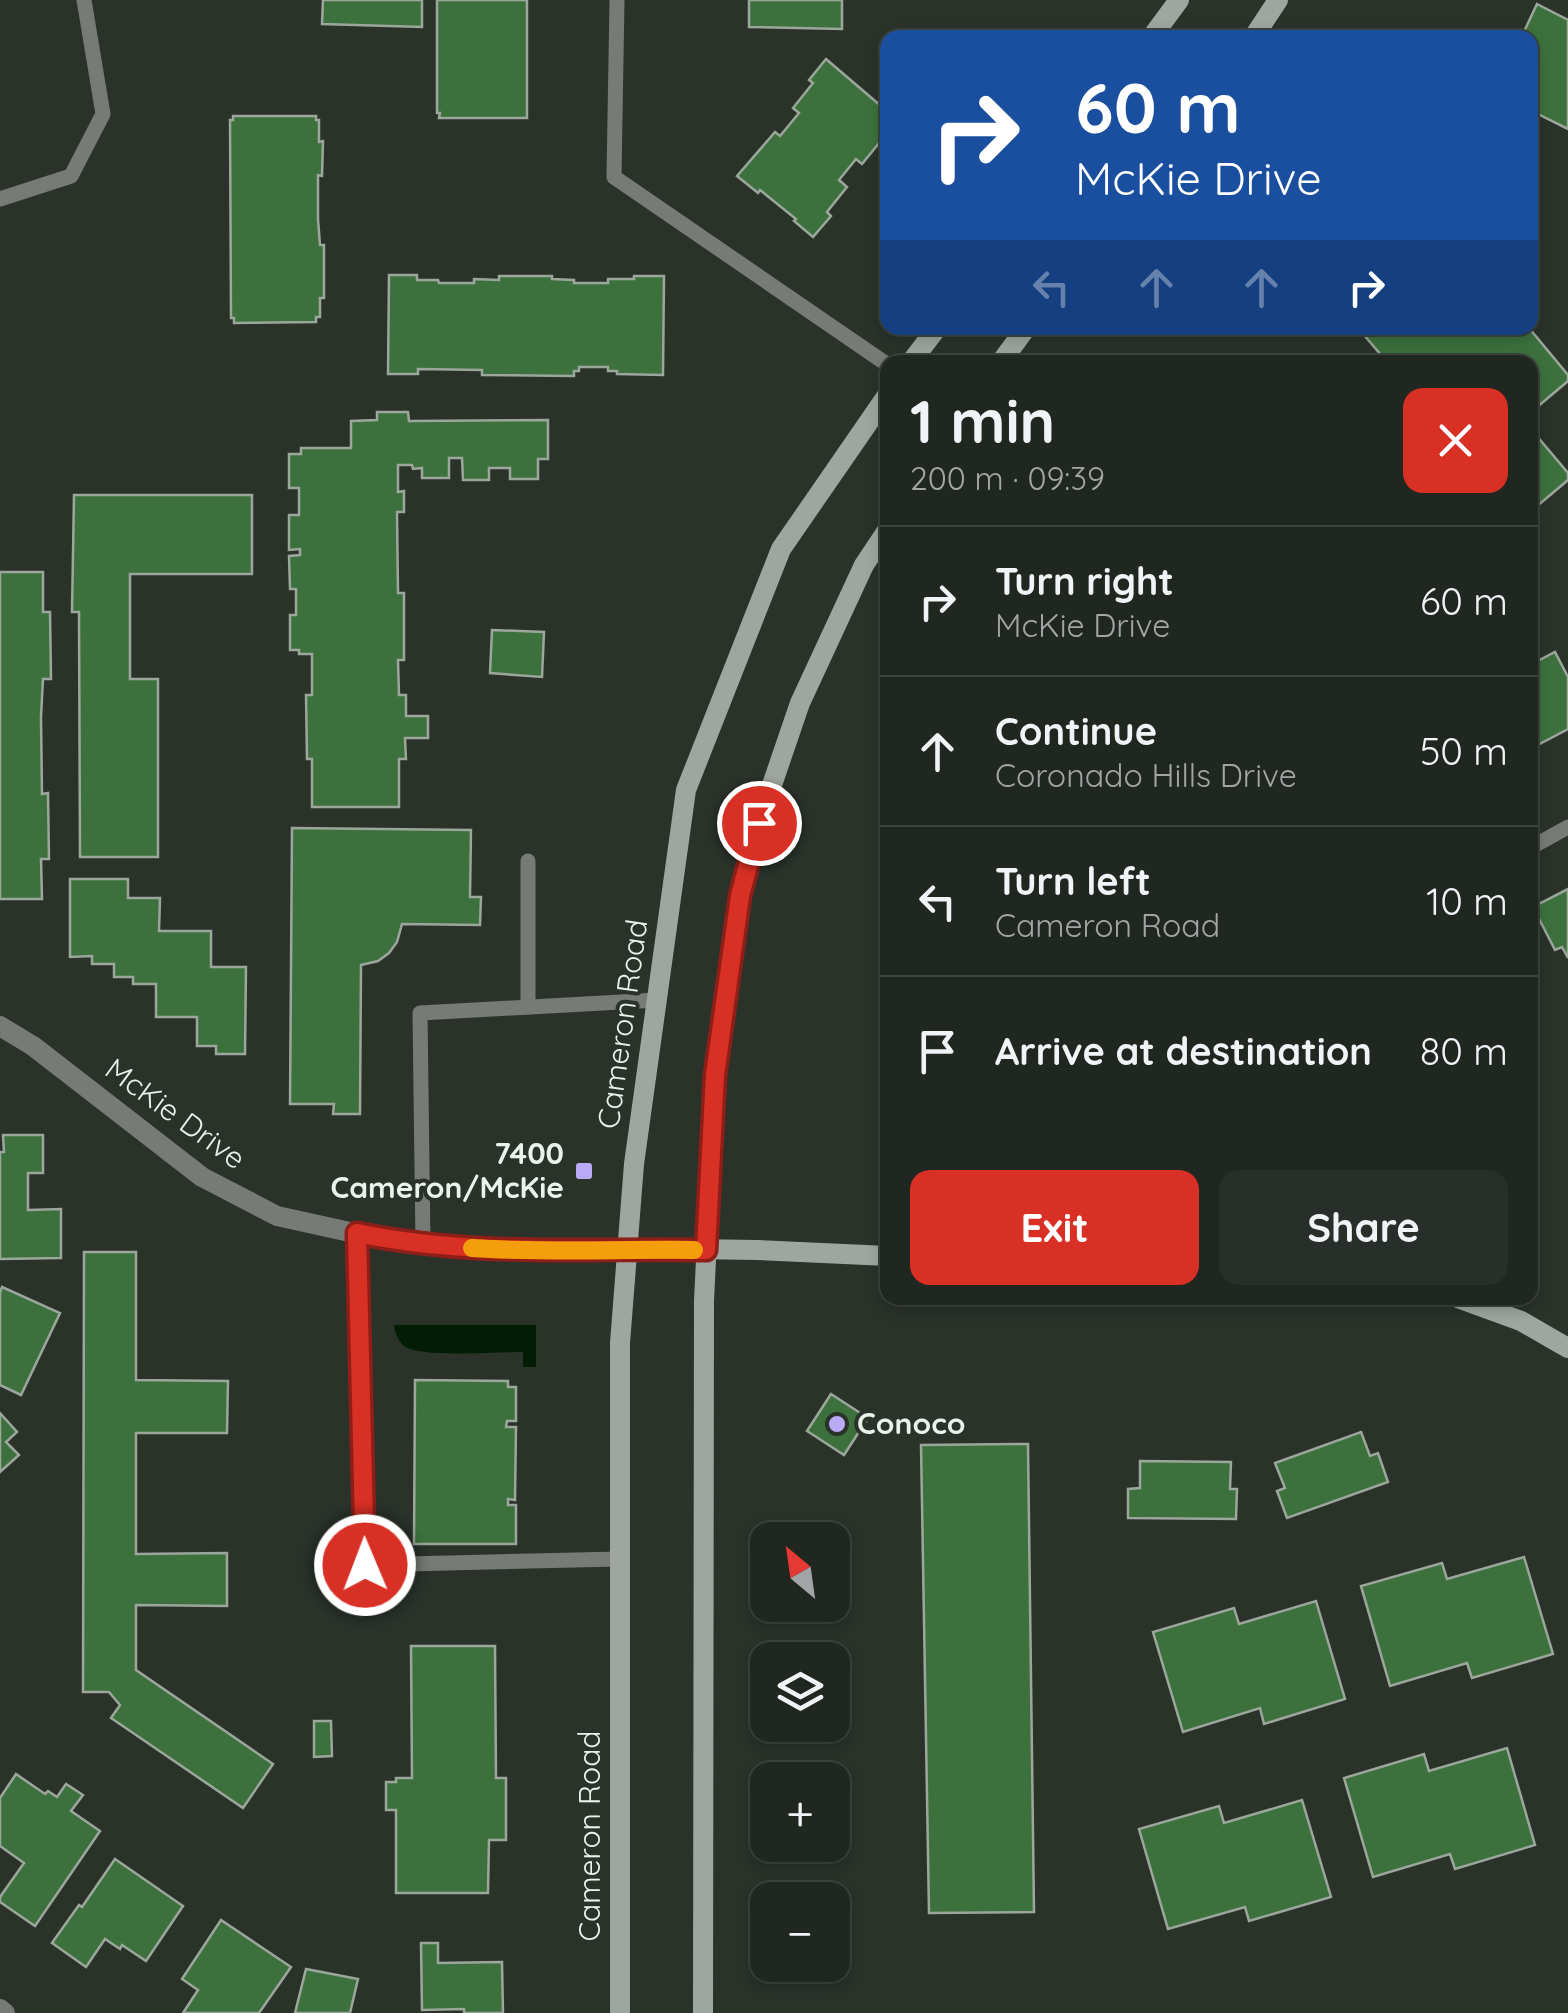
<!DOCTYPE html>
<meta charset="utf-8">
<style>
body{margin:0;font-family:Quicksand,sans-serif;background:#282e29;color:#f1f3f6;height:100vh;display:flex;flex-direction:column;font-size:38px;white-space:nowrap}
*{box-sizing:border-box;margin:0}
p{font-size:32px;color:#a2a5a5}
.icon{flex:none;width:55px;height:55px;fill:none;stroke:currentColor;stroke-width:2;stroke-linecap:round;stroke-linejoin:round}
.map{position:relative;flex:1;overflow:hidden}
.side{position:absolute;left:880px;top:355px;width:658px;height:950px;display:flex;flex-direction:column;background:#202620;border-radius:20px;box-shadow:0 5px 15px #0003,0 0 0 2px #3d433e}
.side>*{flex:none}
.guide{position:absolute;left:880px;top:30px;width:658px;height:305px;border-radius:20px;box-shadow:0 5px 15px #0003,0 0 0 2px #3d433e;background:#1a4fa0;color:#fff;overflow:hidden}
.needle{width:65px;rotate:331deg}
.buttons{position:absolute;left:750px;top:1522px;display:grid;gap:20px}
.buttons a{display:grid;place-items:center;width:100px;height:100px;border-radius:20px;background:#202620;box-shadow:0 5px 15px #0003,0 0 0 2px #3d433e;font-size:50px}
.pin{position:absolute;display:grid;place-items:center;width:85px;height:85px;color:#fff;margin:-42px;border:5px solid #fff;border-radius:50%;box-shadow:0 2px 10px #0007}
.me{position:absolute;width:110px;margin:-55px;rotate:359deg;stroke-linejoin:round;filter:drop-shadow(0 0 8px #0008)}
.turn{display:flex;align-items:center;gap:35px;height:210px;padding:0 30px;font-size:45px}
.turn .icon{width:130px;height:130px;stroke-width:2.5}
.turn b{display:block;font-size:70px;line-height:85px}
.lanes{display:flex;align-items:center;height:95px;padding:0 30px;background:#0003;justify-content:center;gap:50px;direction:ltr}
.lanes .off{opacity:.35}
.round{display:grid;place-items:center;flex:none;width:105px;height:105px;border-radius:20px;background:#282e29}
.summary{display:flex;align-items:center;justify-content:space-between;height:170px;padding:0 30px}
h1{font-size:60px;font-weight:800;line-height:75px}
.action{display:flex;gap:20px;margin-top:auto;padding:20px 30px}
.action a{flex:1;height:115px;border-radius:20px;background:#d93025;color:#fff;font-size:40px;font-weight:800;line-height:115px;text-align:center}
.action a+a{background:#282e29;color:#f1f3f6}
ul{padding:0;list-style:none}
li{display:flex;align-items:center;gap:30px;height:150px;padding:0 30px;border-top:2px solid #3d433e}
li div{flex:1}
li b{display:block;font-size:38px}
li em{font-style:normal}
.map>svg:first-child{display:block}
.water{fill:#021d04}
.building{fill:#3c713d;stroke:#9ca69c;stroke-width:2.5}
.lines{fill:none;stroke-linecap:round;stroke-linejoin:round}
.lane{stroke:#777b77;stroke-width:15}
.street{stroke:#777b77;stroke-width:20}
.secondary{stroke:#9fa69f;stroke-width:20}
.route-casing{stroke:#8d1f18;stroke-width:25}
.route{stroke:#d93025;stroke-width:18}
.slow{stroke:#f59e0b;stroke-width:18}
.poi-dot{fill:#bbaaf6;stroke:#2a322a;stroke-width:4}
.labels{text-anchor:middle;stroke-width:8;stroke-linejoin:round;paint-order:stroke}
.street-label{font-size:30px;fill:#ebf1eb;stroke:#2a322a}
.poi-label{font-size:30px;font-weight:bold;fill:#ebf1eb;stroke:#2a322a;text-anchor:end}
</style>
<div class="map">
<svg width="1568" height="2013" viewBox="0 0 1568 2013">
<rect width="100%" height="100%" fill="#2a322a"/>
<path class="water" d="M394,1325H536V1367H523V1352C500,1352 420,1358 404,1346C398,1341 395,1332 394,1325Z"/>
<g class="building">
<path d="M323,0H422V27L322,24Z"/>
<path d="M437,0H527V118H439L440,113H437Z"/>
<path d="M749,0H842V29L749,27Z"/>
<path d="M1537,4L1568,20V129L1530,110V38H1521Z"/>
<path d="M826,59L881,106L883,104L888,108V139L884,137L862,164L856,159L839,180L847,187L827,212L831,216L813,237L794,221L796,219L760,190L758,193L737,176L775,132L780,136L799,113L793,108L813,83L809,80Z"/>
<path d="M233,116H316V120H319V142L323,141L322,176L318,175V219L320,245H324V298H320V317H316V322L234,323V318H231L230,120H233Z"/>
<path d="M389,275H417V280H438L439,283H474V279L499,280V276H552V279L574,280V283H608V279H634V276H664L663,375L617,374V371H608V367H579V371H574V376L482,375V370L418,369V374H388Z"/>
<path d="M1358,328H1529L1568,375V381L1530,413V362H1387Z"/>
<path d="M377,412H408L409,421L548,420V459H538V479H510V468H489V480H463L462,458H449V478H422V468L413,469L412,465H398V492L404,491V512H397L398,593H404V660H398L399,695H406V716H428V738H405L406,759H399V807H312V759H307L306,695H312V654H299V650H290V615H296V589H290L289,556L300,555V549L289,550V515H299V488H289V454H301V448H351V421L377,420Z"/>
<path d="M1530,428L1568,473V480L1530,512Z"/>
<path d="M74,495H252V574H130V679H158V857H80L79,612H72Z"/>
<path d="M0,572H43V612H50L51,679H43L41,717L42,794L48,793L49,859H41L42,899H0Z"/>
<path d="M492,630L544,632L542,677L490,673Z"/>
<path d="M1555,652L1568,677V729L1530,749V665Z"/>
<path d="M292,828L471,830L470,897H481L480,925L402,924L397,942L389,953L378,961L361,965L360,1114H333L334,1104H290Z"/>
<path d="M70,879H128V898H160L159,931H211V967H246L245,1054H216V1046H197V1017H156V984H133V977H114V964H92V956L70,957Z"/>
<path d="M1568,889V958L1562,947L1555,950L1533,907Z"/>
<path d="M3,1135H43V1173H28V1210L61,1209V1258L0,1259V1152H4Z"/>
<path d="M84,1252H136V1380L228,1381L227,1433H136V1554L227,1553V1606L136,1605V1670L273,1764L243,1808L111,1718L120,1705L109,1692H83Z"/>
<path d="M2,1287L60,1313L21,1395L0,1385V1292Z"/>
<path d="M415,1380L508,1381V1387H516V1421H507L506,1427H516L515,1500L508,1499V1505H516V1544H414Z"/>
<path d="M831,1394L868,1418L844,1455L807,1431Z"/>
<path d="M0,1413L17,1432L6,1442L19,1455L0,1472Z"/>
<path d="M1361,1432L1370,1456L1378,1453L1388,1482L1287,1518L1277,1491L1285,1488L1275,1463Z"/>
<path d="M1028,1444L1034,1912L929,1913L921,1445Z"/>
<path d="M1140,1461L1231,1462L1230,1489H1237L1236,1519L1128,1518V1489L1140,1488Z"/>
<path d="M1524,1557L1553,1654L1472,1678L1467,1663L1390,1686L1361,1586L1442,1563L1447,1579Z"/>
<path d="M1316,1601L1345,1699L1264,1724L1260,1708L1183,1732L1153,1632L1234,1608L1239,1624Z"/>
<path d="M411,1646H495L496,1778H506V1840H489L488,1893H396V1810H386V1782H396V1778H412Z"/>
<path d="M314,1721H331L332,1756L314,1757Z"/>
<path d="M1507,1748L1535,1845L1455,1869L1450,1854L1373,1877L1344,1778L1424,1754L1429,1771Z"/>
<path d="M16,1774L45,1794L48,1791L57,1797L66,1784L83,1795L71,1811L100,1831L35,1926L0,1902V1897L24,1863L0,1846V1798Z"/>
<path d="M1302,1800L1331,1897L1249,1921L1245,1907L1168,1929L1139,1829L1219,1806L1224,1823Z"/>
<path d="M115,1859L183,1906L146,1961L122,1945L120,1949L105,1939L86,1967L52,1943L79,1905L82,1907Z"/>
<path d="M221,1920L291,1967L259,2013H183L198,1990L182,1979Z"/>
<path d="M421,1943H438V1963L502,1962L503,2013H464V2009L422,2010Z"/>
<path d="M306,1969L358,1979L350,2013H295Z"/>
</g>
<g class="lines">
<g class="lane">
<path d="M617,0L614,177L888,365"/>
<path d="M0,199L71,176L103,114L84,0"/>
<path d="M1530,848L1568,827"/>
<path d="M528,1007V861"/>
<path d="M357,1233L365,1565L619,1559"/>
<path d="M423,1244L420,1013L657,1000"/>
</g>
<g class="street">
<path d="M0,1026L33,1046L202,1177L277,1216L377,1238L423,1244L498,1250L573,1251L626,1248"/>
<path d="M0,2009L5,2013"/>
</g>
<g class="secondary">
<path d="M1151,38L1179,0"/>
<path d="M1253,38L1278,0"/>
<path d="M911,362L937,328"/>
<path d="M1001,362L1026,328"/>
<path d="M626,1248L757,1250L888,1256"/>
<path d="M1458,1298L1521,1321L1568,1348"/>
<path d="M620,2013V1343L634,1164L686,790L781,549L888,394"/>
<path d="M703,2013L704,1301L715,1075L740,896L759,823L800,703L864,565L888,529"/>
</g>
</g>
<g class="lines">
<defs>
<path id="route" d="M365,1565L357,1233C472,1257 589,1248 706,1250L715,1075L740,896L759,823"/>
</defs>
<use href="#route" class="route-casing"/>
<use href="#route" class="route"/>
<path class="slow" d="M472,1248C546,1253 620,1249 694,1250"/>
</g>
<g class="poi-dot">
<rect x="574" y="1161" width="20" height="20" rx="5"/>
<circle cx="837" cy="1424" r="10"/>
</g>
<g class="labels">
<g class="street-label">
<text transform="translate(623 1024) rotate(-82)" y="10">Cameron Road</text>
<text transform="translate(175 1114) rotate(36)" y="10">McKie Drive</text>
<text transform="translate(590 1836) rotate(-90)" y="10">Cameron Road</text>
</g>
<g class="poi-label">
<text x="564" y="1164">7400<tspan x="564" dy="34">Cameron/McKie</tspan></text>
<text x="857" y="1434" text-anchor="start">Conoco</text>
</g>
</g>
</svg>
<div class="buttons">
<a><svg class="needle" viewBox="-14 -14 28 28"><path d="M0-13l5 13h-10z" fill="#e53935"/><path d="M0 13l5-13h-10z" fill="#a2a5a5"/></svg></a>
<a><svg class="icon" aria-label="layers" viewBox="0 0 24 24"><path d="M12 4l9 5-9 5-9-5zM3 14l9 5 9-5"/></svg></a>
<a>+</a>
<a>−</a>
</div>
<div class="pin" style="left:759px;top:823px;background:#d93025"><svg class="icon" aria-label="arrive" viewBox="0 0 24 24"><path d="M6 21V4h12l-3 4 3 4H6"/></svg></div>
<svg class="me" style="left:365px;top:1565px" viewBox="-20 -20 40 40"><circle r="17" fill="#d93025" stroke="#fff" stroke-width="3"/><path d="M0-11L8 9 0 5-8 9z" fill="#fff"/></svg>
<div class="guide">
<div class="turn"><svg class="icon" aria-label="right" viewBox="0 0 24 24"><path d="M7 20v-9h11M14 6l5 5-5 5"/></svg><div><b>60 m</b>McKie Drive</div></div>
<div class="lanes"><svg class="icon off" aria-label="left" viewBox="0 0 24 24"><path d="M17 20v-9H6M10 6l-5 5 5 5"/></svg><svg class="icon off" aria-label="ahead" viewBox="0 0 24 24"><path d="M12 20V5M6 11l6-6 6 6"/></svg><svg class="icon off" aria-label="ahead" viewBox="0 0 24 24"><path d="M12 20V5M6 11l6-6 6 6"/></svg><svg class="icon" aria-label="right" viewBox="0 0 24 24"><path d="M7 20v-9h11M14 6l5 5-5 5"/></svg></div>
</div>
<section class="side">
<div class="summary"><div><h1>1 min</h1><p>200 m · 09:39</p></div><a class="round" style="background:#d93025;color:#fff"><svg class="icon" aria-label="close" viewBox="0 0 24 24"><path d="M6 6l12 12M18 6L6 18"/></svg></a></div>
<ul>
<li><svg class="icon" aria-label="right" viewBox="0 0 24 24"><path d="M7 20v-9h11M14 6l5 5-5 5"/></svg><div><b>Turn right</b><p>McKie Drive</p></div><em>60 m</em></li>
<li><svg class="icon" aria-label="ahead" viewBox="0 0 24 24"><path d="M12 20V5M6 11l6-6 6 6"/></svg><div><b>Continue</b><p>Coronado Hills Drive</p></div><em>50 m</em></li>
<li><svg class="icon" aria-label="left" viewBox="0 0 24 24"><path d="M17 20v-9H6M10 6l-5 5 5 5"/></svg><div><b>Turn left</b><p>Cameron Road</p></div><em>10 m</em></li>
<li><svg class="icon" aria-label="arrive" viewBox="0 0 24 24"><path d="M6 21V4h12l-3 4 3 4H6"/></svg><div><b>Arrive at destination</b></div><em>80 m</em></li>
</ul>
<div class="action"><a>Exit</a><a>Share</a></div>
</section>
</div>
